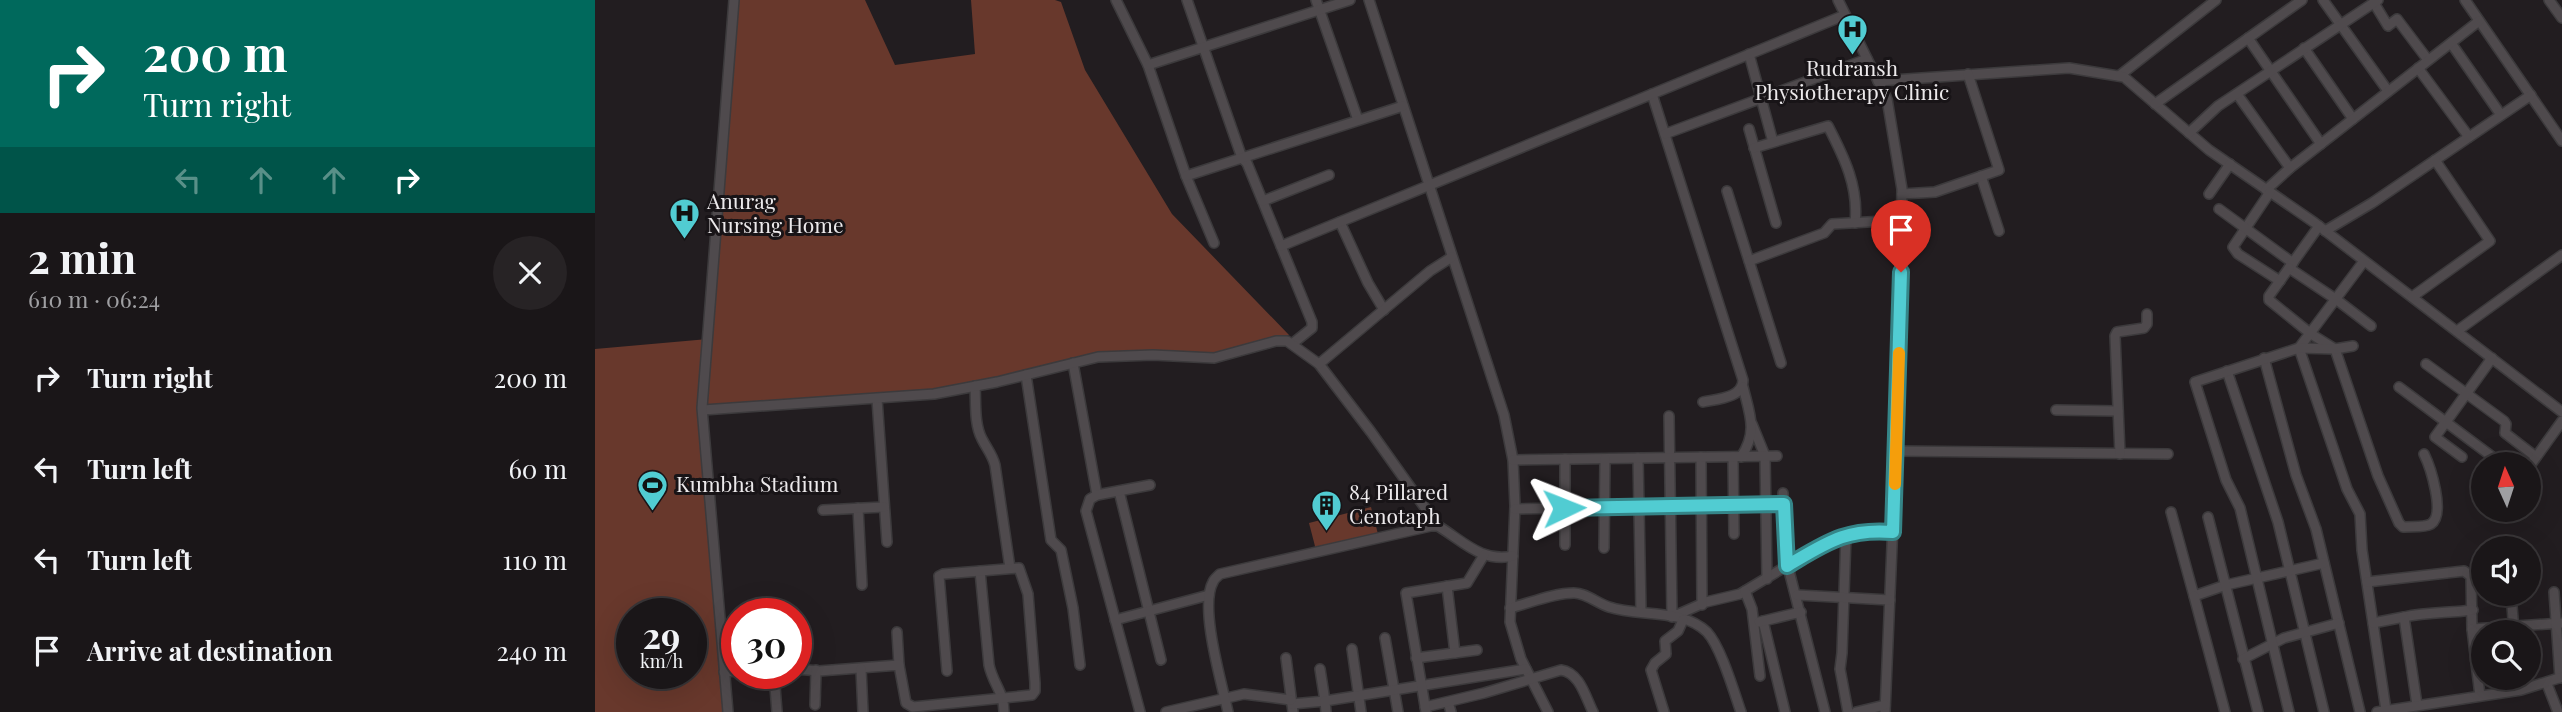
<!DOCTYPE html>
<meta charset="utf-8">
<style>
body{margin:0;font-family:"Playfair Display",serif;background:#272325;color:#f1f3f6;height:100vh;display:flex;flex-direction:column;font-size:26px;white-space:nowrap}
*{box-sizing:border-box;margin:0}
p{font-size:23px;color:#9f9fa2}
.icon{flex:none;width:38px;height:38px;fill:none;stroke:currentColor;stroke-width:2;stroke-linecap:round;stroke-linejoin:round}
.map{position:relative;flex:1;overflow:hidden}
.drawer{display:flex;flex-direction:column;background:#1a1618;width:595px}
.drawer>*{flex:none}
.top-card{background:#00695c;color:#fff;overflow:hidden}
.needle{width:46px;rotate:357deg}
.controls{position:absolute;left:1876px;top:452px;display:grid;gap:14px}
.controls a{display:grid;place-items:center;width:70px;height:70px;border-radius:50%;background:#1a1618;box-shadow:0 7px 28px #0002,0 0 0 2px #383537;font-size:35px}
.speed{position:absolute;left:21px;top:598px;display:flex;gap:14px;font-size:35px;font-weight:700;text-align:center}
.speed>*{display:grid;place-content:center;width:91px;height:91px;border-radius:50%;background:#1a1618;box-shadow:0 7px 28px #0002,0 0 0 2px #383537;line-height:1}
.speed small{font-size:18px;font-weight:400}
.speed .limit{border:10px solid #d22;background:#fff;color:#111}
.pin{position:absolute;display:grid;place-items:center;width:60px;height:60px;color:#fff;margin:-72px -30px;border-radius:50% 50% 50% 0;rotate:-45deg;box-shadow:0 0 7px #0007}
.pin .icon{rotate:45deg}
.me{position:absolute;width:77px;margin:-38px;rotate:88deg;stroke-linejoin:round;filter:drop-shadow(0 0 5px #0008)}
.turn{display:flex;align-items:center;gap:24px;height:147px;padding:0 28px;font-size:32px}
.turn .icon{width:91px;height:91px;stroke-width:2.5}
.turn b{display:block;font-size:49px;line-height:60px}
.lanes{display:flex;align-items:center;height:66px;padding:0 28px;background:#0003;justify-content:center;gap:35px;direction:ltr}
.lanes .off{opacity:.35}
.round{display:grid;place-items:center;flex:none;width:74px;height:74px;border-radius:37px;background:#272325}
.overview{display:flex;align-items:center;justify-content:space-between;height:119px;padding:0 28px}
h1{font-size:42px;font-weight:700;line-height:52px}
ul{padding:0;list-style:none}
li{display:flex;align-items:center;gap:21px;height:91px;padding:0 28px}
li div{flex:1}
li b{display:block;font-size:26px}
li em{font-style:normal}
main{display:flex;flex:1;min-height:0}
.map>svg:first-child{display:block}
.green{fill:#68382c;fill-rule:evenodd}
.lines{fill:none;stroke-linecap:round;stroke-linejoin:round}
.minor-casing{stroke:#3c3a3c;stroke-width:12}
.minor{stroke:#4f4a4d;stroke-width:9}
.route-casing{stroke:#358588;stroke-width:18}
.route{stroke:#51ccd2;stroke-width:12}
.slow{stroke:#f59e0b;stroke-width:12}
.labels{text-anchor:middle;stroke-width:6;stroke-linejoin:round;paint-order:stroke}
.poi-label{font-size:21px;fill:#ece9eb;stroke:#181417;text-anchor:start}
</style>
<main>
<section class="drawer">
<div class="top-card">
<div class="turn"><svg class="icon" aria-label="right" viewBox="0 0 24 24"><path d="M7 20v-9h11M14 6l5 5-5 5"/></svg><div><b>200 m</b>Turn right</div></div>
<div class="lanes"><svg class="icon off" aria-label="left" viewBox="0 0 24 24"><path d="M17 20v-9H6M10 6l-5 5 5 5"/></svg><svg class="icon off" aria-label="ahead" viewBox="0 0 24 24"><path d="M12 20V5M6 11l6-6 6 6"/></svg><svg class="icon off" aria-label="ahead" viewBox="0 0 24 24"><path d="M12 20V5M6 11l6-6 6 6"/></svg><svg class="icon" aria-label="right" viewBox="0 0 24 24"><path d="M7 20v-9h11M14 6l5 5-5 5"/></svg></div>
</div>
<div class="overview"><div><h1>2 min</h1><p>610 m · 06:24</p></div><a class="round"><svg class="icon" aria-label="close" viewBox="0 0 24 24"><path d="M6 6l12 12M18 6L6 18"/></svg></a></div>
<ul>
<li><svg class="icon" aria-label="right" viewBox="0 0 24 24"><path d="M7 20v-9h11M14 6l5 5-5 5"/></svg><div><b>Turn right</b></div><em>200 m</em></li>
<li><svg class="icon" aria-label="left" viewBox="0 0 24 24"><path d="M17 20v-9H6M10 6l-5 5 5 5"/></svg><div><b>Turn left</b></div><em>60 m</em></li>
<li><svg class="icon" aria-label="left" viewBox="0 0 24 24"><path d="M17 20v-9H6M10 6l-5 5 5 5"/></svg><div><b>Turn left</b></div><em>110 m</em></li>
<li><svg class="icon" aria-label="arrive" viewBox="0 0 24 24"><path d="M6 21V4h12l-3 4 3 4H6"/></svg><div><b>Arrive at destination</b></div><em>240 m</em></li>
</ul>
</section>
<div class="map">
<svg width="1967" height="712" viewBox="0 0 1967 712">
<rect width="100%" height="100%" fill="#221d20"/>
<g class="green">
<path d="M139,0H270L300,65L380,54L376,0H460L466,2L490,70L577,214L694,335L653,350L609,359L549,353L318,395L108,408L133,712H0V349L113,339ZM37,614H96V674H37Z"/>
<path d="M776,507L783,534L721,550L714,523Z"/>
</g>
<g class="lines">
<defs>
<g id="minor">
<path d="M521,0L553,65L591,176L619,243"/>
<path d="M592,0L647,158L652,163L717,322V328L697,344"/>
<path d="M721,0L763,120"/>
<path d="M774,0L909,415L918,460L920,506L915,622L926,659L953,712"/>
<path d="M1243,0L1292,99L1307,189L1302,427L1290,712"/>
<path d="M1728,0L1793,91"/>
<path d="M1870,0L1967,141"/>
<path d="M1954,0L1967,18"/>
<path d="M1779,3L1793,26L1802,19L1833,60"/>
<path d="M1653,38L1726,144"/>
<path d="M1856,43L1906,115"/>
<path d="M1709,48L1758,119"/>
<path d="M1154,54L1178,142"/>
<path d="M553,65L755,0"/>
<path d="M1823,68L1874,137"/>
<path d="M1524,76L1621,0"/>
<path d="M1283,81L1474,68L1529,77L1614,150L1720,223L1967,412"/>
<path d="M1057,94L1148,380C1148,398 1122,399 1108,402"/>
<path d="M1642,94L1695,168"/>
<path d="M1560,104L1707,0"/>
<path d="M1154,129L1181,223"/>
<path d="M1594,133L1623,106L1783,0"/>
<path d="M1070,134L1272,59"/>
<path d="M1159,148L1233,126C1249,157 1264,187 1260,223"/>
<path d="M591,176L808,106"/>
<path d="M1386,176L1404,231"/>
<path d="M1671,190L1695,168L1884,21"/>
<path d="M1132,191L1186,363"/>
<path d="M1675,192L1638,247L1643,254L1685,281"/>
<path d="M1307,194L1340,192L1404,170L1373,74"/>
<path d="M1614,194L1635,164"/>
<path d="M668,201L734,175"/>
<path d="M1624,209L1698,263"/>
<path d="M745,222L773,283L789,310"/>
<path d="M1724,226L1694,268L1742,300L1776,326"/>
<path d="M1730,231L1777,203L1936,95"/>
<path d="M686,246L1250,15"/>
<path d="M1154,261L1229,233L1237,224L1307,220"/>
<path d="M1694,268L1674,296V300L1716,334L1740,349L1783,476L1804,523L1808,527C1816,526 1829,528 1836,524C1851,514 1835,466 1829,454"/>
<path d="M1817,297L1895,241L1840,160"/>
<path d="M1862,331L1967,255"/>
<path d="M1704,348L1752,489L1765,514L1767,550L1791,710"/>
<path d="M1704,348L1769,261"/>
<path d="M1669,358L1701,475L1721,529L1765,712"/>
<path d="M478,363L502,495"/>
<path d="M724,364L776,432L843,526"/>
<path d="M1831,364L1909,421L1911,424L1910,433L1941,457"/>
<path d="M1632,371L1683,522L1729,712"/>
<path d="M431,375L456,540L466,550L478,608L485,665"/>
<path d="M380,386C381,402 379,424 387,439C392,449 397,454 400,465L415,568"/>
<path d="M1804,387L1907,464"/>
<path d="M282,399L292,542"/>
<path d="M108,410L339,394L402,382L503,357L558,355L619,358L681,341H692L724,364L835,271L857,257"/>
<path d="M1461,410L1523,411"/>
<path d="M1074,416L1077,617L1111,602L1145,594L1233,541L1274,530L1298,532"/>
<path d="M1157,424L1170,456L1172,579"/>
<path d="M1301,451L1573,454"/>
<path d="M1525,454L1520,336L1522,332L1549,328L1552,324V314"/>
<path d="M1106,457L1107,605"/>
<path d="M1138,457L1139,534"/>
<path d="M1146,457C1163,432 1155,415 1148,387"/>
<path d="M1867,457L1840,437L1897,358"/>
<path d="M1043,458L1046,612"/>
<path d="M918,460L1182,456"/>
<path d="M1934,467L1967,421"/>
<path d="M524,491L566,660"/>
<path d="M1934,492L1938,496"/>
<path d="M1188,493L1191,559L1230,712"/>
<path d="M263,508L267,585"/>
<path d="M920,509L1189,504"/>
<path d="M228,510L289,507"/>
<path d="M1576,512L1599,596L1631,585L1729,563"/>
<path d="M1613,517L1663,712"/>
<path d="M1251,535L1247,653L1245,669L1253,712"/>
<path d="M970,545V459"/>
<path d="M1009,548L1010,459"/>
<path d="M385,571L394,665C398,684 409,692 409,712"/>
<path d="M1772,582L1869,571L1876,576L1877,629L1967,623"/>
<path d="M852,586L860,653"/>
<path d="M1150,591L1157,609L1165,676"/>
<path d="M1959,592L1965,678"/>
<path d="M1916,593L1919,632"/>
<path d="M1202,595L1295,600"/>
<path d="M1599,596L1630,712"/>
<path d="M915,608C935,603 958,593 979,593C991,593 1002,603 1014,607C1044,617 1087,608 1112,632C1126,647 1139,692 1146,712"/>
<path d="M1809,617C1832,612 1854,613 1878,610"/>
<path d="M520,620L614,595"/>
<path d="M1168,621L1190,712"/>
<path d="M1164,622L1206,612"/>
<path d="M1778,623L1809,617L1822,705"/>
<path d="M1877,629L1885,696"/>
<path d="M302,632L304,665"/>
<path d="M790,638L803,712"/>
<path d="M757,649L766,712"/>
<path d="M691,658L698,712"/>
<path d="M821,658L882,650"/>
<path d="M1648,659L1689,638L1744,623"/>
<path d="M201,669L224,671L304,665L311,703L318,707L437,695L440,691V683L433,594L424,568L348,574L344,576L352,671"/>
<path d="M266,669L268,712"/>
<path d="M129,672L142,671"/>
<path d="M179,674L182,712"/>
<path d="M1952,684L1963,712"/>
<path d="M853,702L856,712"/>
<path d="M697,704L730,701L725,669"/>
<path d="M220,705L221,670"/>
<path d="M830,707L889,693L966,670C985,673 990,696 998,712"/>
<path d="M133,712L107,408L139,0"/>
<path d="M545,712L491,511L495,499L502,495L555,485"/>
<path d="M571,712L649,694L696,700"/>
<path d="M633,712C627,684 604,607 618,582C619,579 622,577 625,574L836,526H843C868,541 887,563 918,556"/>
<path d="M731,712L730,701L931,669"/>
<path d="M831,712L811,593L872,583L889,555"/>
<path d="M1069,712L1056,670L1060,663L1071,654L1070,641L1083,631L1088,620"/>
<path d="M1261,712L1290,705"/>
<path d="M1694,712L1645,508L1631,480L1600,382L1704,348L1740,349L1758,346"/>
<path d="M1782,712L1926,690L1967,677"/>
</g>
</defs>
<use href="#minor" class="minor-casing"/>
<use href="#minor" class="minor"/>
</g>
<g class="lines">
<defs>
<path id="route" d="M969,508L1189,504L1192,566C1231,543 1251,528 1298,532L1306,272"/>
</defs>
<use href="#route" class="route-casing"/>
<use href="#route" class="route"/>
<path class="slow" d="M1300,484L1304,353"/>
</g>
<defs>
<symbol id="hospital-pin" viewBox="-11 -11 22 30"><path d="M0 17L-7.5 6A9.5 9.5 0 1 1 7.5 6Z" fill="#51ccd2" stroke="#181417"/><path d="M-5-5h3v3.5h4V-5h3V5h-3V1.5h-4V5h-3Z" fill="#111"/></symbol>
<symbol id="stadium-pin" viewBox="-11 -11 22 30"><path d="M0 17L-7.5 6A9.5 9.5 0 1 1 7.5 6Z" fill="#51ccd2" stroke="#181417"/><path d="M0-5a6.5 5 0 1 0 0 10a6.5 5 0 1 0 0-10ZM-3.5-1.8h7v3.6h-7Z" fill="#111"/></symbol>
<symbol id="building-pin" viewBox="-11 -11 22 30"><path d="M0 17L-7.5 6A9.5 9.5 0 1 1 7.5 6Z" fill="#51ccd2" stroke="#181417"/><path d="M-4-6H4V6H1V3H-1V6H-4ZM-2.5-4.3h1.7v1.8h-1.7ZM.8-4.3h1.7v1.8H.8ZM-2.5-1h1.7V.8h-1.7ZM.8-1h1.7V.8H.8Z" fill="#111"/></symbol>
</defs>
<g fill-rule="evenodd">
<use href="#hospital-pin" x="1240" y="12" width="35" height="47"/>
<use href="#hospital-pin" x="72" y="196" width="35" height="47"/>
<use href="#stadium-pin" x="40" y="468" width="35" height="47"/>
<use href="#building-pin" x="714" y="488" width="35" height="47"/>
</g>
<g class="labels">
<g class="poi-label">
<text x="1257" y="76" text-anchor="middle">Rudransh<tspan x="1257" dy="24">Physiotherapy Clinic</tspan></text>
<text x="112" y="209">Anurag<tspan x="112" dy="24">Nursing Home</tspan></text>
<text x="81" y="492">Kumbha Stadium</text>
<text x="754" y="500">84 Pillared<tspan x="754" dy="24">Cenotaph</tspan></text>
</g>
</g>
</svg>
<div class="controls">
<a><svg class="needle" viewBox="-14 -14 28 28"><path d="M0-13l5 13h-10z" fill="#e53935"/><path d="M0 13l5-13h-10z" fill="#9f9fa2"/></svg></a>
<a><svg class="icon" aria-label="sound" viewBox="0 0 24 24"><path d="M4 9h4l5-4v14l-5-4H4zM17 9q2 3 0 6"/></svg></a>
<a><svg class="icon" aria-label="search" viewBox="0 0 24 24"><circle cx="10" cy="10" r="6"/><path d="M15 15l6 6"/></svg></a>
</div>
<div class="speed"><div>29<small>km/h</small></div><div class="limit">30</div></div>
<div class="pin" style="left:1306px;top:272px;background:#d93025"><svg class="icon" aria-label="arrive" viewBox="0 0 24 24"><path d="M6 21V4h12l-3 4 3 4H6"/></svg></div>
<svg class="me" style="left:969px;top:508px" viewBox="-20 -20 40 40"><path d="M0-17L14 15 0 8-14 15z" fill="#51ccd2" stroke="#fff" stroke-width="4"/></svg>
</div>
</main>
